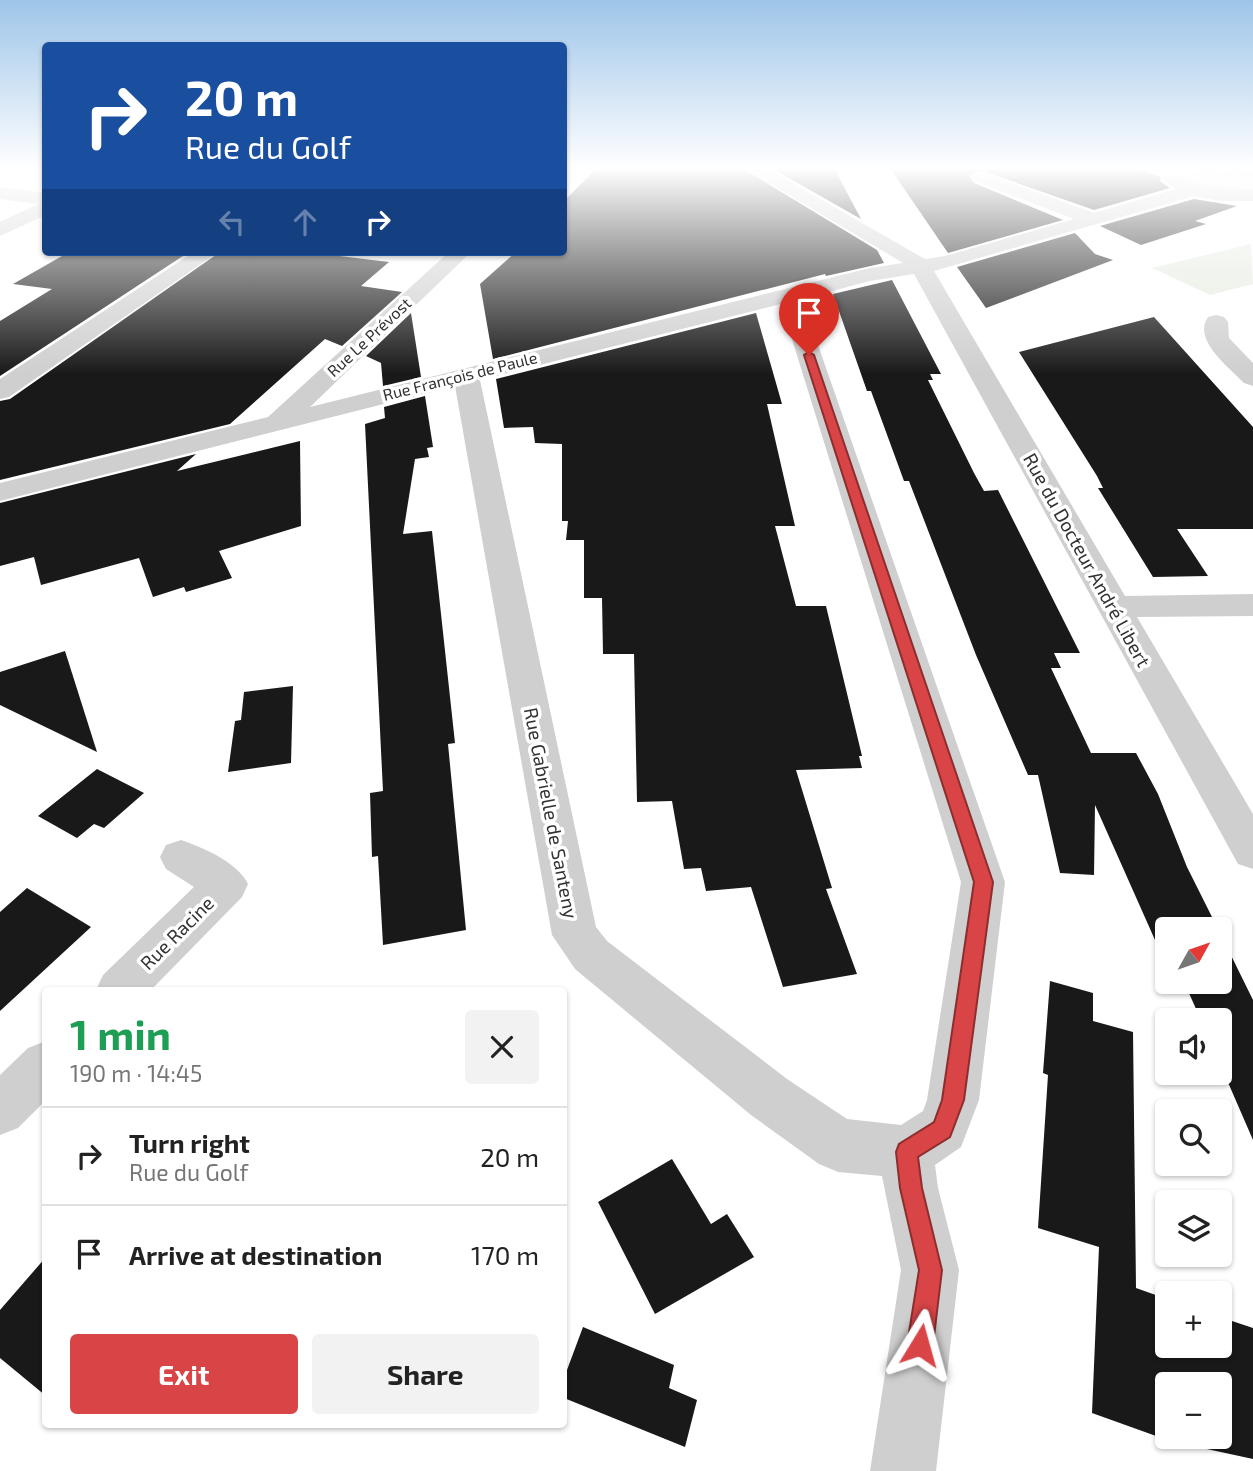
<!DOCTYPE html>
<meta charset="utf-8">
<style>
body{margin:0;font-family:"Exo 2",sans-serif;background:#f2f2f2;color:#222;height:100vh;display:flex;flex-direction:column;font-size:26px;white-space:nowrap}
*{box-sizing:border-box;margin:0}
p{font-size:23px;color:#767676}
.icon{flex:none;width:38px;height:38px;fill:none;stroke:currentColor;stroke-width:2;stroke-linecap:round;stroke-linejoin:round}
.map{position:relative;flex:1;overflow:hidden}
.drawer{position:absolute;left:42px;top:987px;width:525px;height:441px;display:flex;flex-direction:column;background:#fff;border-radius:7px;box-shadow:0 2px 5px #0004}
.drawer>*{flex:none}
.guide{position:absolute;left:42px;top:42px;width:525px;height:214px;border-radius:7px;box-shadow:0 2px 5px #0004;background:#1a4fa0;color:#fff;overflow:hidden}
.needle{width:46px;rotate:50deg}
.buttons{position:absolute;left:1155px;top:917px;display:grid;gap:14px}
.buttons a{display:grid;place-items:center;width:77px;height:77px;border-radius:7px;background:#fff;box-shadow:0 2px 5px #0004;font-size:35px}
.pin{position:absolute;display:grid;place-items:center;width:60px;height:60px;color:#fff;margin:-72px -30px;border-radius:50% 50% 50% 0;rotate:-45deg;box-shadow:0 0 7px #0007}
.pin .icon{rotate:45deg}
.me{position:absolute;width:77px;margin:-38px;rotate:8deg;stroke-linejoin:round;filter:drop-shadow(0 0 5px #0008)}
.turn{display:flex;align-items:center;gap:24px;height:147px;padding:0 28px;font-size:32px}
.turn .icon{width:91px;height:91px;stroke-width:2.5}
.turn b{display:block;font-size:49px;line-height:60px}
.lanes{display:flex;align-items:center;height:66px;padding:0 28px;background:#0003;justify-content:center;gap:35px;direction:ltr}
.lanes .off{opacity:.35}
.round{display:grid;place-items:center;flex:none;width:74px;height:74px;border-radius:7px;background:#f2f2f2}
.head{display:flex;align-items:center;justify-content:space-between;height:119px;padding:0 28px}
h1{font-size:42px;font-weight:700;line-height:52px;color:#1e9e55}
.button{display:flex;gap:14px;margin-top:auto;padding:14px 28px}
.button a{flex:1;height:80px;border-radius:7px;background:#d94547;color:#fff;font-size:28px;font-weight:700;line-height:80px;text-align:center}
.button a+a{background:#f2f2f2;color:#222}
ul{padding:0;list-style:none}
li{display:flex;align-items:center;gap:21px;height:98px;padding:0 28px;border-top:2px solid #e0e0e0}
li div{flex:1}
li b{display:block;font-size:26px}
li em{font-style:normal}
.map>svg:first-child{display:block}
.green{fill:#e5ebdf}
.building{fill:#191919;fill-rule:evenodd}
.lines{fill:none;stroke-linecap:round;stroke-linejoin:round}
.street{fill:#cfcfcf;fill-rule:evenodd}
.route{fill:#d94547;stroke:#8d2d2e;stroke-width:2}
.labels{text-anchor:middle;stroke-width:7;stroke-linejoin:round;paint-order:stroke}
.far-street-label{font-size:16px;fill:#323232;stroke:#fff}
.street-label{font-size:19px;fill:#323232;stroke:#fff}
</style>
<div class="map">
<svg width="1253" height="1471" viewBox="0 0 1253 1471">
<rect width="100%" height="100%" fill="#fff"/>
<g class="green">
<path d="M1203,168L1225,170L1253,179V190L1214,191L1183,178L1187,171Z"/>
<path d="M1251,244L1253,284L1210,295L1152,268Z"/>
</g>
<g class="building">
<path d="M597,168H742L877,250L884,263L826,276L825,274L493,359L480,284L516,252H564V201Z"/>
<path d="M771,168H834L861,219Z"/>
<path d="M890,168H1133L1161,177L1160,181L1170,188L1094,210L980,170L969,176L974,183L1063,220L948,253Z"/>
<path d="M1194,199L1237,206L1195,221L1206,224L1141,245L1100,226Z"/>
<path d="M1075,233L1095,254L1113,260L986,308L957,267Z"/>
<path d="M69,252L111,254L115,252H189L0,376V321L52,289L13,284Z"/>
<path d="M220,252L302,255L306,252L389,262L361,286L402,292L342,346L325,339L230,424L0,480V401L10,399Z"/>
<path d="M892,280L941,374H930L933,380H928L974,473L984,491L998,490L1080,653H1054L1061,668H1051L1091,753H1136L1158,794L1187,867L1218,929H1167V967L1095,805L1094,875L1060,873L1038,775H1028L976,655L909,481H904L871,391H867L833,294Z"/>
<path d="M411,313L421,377L383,386L381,363L366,356Z"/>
<path d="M756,313L782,404H767L795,526H775L796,606H826L862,756H859L862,768L796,770L832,888L826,889L857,974L783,987L751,887L706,891L701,868L684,869L672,801L637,802L634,654H603L602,598H584V540H566L568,521H562V444L535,443L533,427L504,428L496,379Z"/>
<path d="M1154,317L1253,427V529H1177L1208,576L1153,577L1098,488H1103L1097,476L1019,352Z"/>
<path d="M425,396L433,447L427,448L429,457L415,459L403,534L432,531L455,743L448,744L466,930L383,945L378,856L372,857L370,793L383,791L365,424L385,418L384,407Z"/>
<path d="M300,441L301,526L219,551L232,578L186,592L184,587L153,597L139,558L41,585L34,557L0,566V503L196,454L177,471Z"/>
<path d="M65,651L97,752L0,705V672Z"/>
<path d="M293,686L291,763L228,772L235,721L241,720L244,692Z"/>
<path d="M97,769L144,793L104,828L94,824L77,838L38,816Z"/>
<path d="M27,888L91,927L0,1011V912Z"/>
<path d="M1220,933L1253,1000V1140L1220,1064V1020H1201L1184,982H1220Z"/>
<path d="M1050,981L1093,993V1021L1133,1032L1136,1288L1167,1299V1346H1220V1317L1253,1328V1459L1170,1441L1092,1413L1099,1247L1038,1228L1048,1075L1043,1073ZM1167,1384H1220V1437H1167Z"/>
<path d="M672,1159L711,1224L727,1214L754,1257L655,1314L598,1202Z"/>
<path d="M46,1257V1396L0,1358V1310Z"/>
<path d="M583,1327L674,1365L669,1388L697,1400L685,1447L564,1398V1378Z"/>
</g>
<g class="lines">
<g class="street">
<path d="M744,168H766L925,259L945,256L1074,219L975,181L972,177L981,172L1094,213L1176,189L1162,179L1171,174L1210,188L1253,189V201H1221L1194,196L934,271L1125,596L1253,594V616L1137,617L1253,814V869L1238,864L914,274L870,281L802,299L1005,882L979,1100L961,1147L935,1165L938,1188L959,1270L936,1471H870L901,1270L882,1176L838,1172L819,1164L751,1115L575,969L552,935L455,386L0,501V483L268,417L449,252H471L310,407L870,268L903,263ZM781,304L961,882L927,1100L923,1111L901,1125L847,1119L787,1079L607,941L596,927L480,380Z"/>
<path d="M1227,168H1253V178L1230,172Z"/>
<path d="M0,187L46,193V215L0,236V222L38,204L0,199Z"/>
<path d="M194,252H218L9,397L0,399V379Z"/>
<path d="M1216,315L1224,317L1228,322L1229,338L1253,363V386L1244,383C1230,368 1192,340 1208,317Z"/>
<path d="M181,840C204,848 237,862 248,884L242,897L151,990H96L103,975L194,887L166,869L160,857L166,845Z"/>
<path d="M46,1041V1100L18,1128L0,1135V1075L28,1048Z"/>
</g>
</g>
<linearGradient id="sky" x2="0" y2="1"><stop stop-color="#9ec5e9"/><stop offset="0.45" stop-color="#fff"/><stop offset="1" stop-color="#fff" stop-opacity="0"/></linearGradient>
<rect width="1253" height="374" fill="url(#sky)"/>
<path class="route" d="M809,352L814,355L993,882L964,1100L950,1137L918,1157L922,1188L942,1270L933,1345L929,1354L920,1358L911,1354L907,1345L919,1270L900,1188L896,1152L899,1144L934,1122L942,1100L974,882L804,355Z"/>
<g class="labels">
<g class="far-street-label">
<text transform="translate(369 337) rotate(-43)" y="6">Rue Le Prévost</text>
<text transform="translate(460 376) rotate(-14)" y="6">Rue François de Paule</text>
</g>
<g class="street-label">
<text transform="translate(1087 560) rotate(61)" y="7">Rue du Docteur André Libert</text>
<text transform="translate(551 813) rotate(79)" y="7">Rue Gabrielle de Santeny</text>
<text transform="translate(177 933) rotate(-45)" y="7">Rue Racine</text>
</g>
</g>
</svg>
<div class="buttons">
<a><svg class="needle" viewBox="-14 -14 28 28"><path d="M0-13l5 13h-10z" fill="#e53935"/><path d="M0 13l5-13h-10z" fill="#767676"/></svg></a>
<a><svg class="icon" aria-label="sound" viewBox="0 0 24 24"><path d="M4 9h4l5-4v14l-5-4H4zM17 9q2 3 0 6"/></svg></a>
<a><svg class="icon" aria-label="search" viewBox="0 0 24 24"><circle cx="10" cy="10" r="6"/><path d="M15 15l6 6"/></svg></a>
<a><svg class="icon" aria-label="layers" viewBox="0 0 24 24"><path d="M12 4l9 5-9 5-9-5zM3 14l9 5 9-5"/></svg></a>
<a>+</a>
<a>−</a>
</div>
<div class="pin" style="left:809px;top:355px;background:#d93025"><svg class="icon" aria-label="arrive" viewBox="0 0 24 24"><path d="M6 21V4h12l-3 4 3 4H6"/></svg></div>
<svg class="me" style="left:920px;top:1345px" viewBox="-20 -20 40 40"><path d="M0-17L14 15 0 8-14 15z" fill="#d94547" stroke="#fff" stroke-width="4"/></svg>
<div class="guide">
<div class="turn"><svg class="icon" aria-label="right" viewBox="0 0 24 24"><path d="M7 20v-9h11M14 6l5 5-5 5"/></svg><div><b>20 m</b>Rue du Golf</div></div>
<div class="lanes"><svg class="icon off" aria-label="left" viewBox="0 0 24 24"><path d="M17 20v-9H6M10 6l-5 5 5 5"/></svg><svg class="icon off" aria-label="ahead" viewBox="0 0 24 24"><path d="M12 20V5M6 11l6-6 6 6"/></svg><svg class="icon" aria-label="right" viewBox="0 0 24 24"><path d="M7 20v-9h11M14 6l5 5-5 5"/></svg></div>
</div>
<section class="drawer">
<div class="head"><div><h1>1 min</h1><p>190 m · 14:45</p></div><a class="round"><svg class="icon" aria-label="close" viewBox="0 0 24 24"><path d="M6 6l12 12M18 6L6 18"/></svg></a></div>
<ul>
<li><svg class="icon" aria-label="right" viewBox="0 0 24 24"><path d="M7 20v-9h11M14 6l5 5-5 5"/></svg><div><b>Turn right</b><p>Rue du Golf</p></div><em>20 m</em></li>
<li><svg class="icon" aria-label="arrive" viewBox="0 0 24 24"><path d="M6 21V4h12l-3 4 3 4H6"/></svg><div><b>Arrive at destination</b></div><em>170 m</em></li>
</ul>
<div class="button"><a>Exit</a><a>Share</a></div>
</section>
</div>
